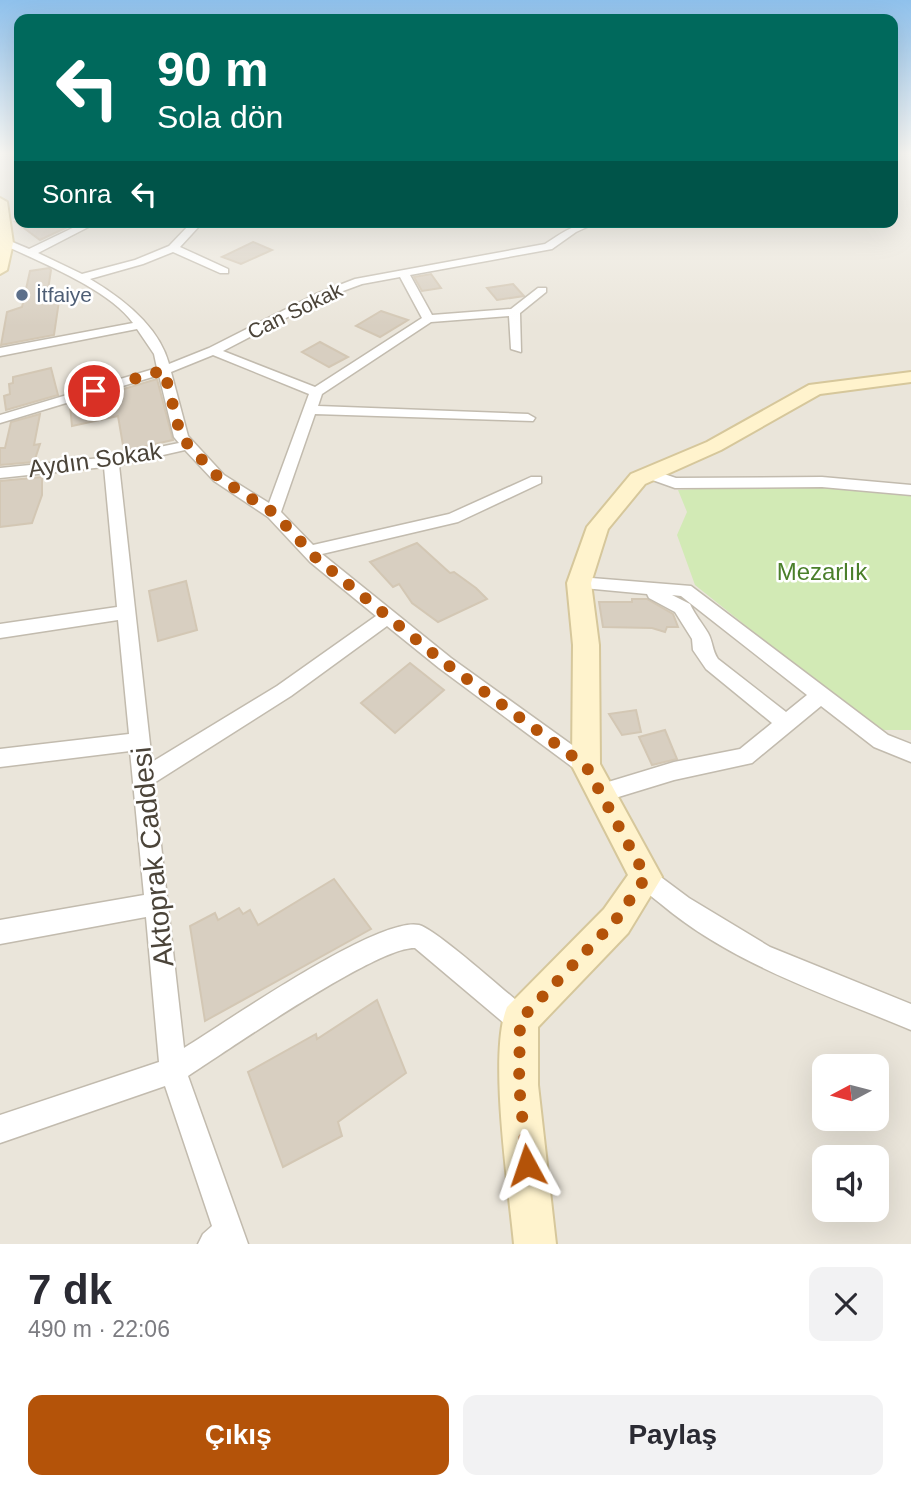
<!DOCTYPE html>
<html lang="tr">
<meta charset="utf-8">
<style>
body{margin:0;font-family:Arial,sans-serif;background:#f2f2f3;color:#2b2b33;height:100vh;display:flex;flex-direction:column;font-size:26px;white-space:nowrap}
*{box-sizing:border-box;margin:0}
p{font-size:23px;color:#7c7c81}
.icon{flex:none;width:38px;height:38px;fill:none;stroke:currentColor;stroke-width:2;stroke-linecap:round;stroke-linejoin:round}
.map{position:relative;height:1244px;overflow:hidden}
.drawer{display:flex;flex-direction:column;background:#fff;flex:1}
.drawer>*{flex:none}
.guide{position:absolute;left:14px;top:14px;width:884px;height:214px;border-radius:14px;box-shadow:0 7px 28px #0002;background:#00695c;color:#fff;overflow:hidden}
.needle{width:46px;rotate:263deg}
.controls{position:absolute;left:812px;top:1054px;display:grid;gap:14px}
.controls a{display:grid;place-items:center;width:77px;height:77px;border-radius:14px;background:#fff;box-shadow:0 7px 28px #0002;font-size:35px}
.pin{position:absolute;display:grid;place-items:center;width:60px;height:60px;color:#fff;margin:-30px;border:4px solid #fff;border-radius:50%;box-shadow:0 2px 7px #0007}
.me{position:absolute;width:77px;margin:-38px;rotate:355deg;stroke-linejoin:round;filter:drop-shadow(0 0 5px #0008)}
.turn{display:flex;align-items:center;gap:24px;height:147px;padding:0 28px;font-size:32px}
.turn .icon{width:91px;height:91px;stroke-width:2.5}
.turn b{display:block;font-size:49px;line-height:60px}
.then{display:flex;align-items:center;height:66px;padding:0 28px;background:#0003;gap:14px;font-size:26px}
.round{display:grid;place-items:center;flex:none;width:74px;height:74px;border-radius:14px;background:#f2f2f3}
.overview{display:flex;align-items:center;justify-content:space-between;height:119px;padding:0 28px}
h1{font-size:42px;font-weight:800;line-height:52px}
.cta{display:flex;gap:14px;margin-top:auto;padding:14px 28px}
.cta a{flex:1;height:80px;border-radius:14px;background:#b45309;color:#fff;font-size:28px;font-weight:800;line-height:80px;text-align:center}
.cta a+a{background:#f2f2f3;color:#2b2b33}
.map>svg:first-child{display:block}
.residential{fill:#eae5da;fill-rule:evenodd}
.green{fill:#d2eab5}
.building{fill:#d8cfc1;stroke:#d3c7b4;stroke-width:2}
.lines{fill:none;stroke-linecap:round;stroke-linejoin:round}
.street-casing{stroke:#c2bbae;stroke-width:3}
.secondary-casing{stroke:#d6c79b;stroke-width:4}
.street{fill:#fff;fill-rule:evenodd}
.secondary{fill:#fff3cd;fill-rule:evenodd}
.route{stroke:#b45309;stroke-width:12;stroke-dasharray:0 21.6}
.service-dot{fill:#5c6f8a;stroke:#fff;stroke-width:2.5}
.labels{text-anchor:middle;stroke-width:5;stroke-linejoin:round;paint-order:stroke}
.far-service-label{font-size:21px;fill:#4e5e75;stroke:#fff;text-anchor:start}
.far-street-label{font-size:21px;fill:#4b4439;stroke:#fff}
.street-label{font-size:24px;fill:#4b4439;stroke:#fff}
.park-label{font-size:24px;fill:#4a7f2a;stroke:#fff}
.near-street-label{font-size:28px;fill:#4b4439;stroke:#fff}
</style>
<div class="map">
<svg width="911" height="1244" viewBox="0 0 911 1244">
<rect width="100%" height="100%" fill="#f6f3ec"/>
<path class="residential" d="M0,152H19V222H892L893,152H911V1244H0ZM824,1066H877V1118H824ZM824,1157H877V1209H824Z"/>
<path class="green" d="M822,482L911,494V730H876L695,585L677,535L687,512L678,490Z"/>
<g class="building">
<path d="M16,222H78L40,240Z"/>
<path d="M253,242L272,250L241,264L222,257Z"/>
<path d="M49,268L51,270L46,303L59,301L54,335L1,345L7,312L22,307L30,271Z"/>
<path d="M431,274L441,288L422,291L414,277Z"/>
<path d="M513,284L524,296L497,300L487,288Z"/>
<path d="M381,311L408,320L380,337L356,326Z"/>
<path d="M320,342L348,357L329,367L302,352Z"/>
<path d="M51,368L58,395L6,410L4,396L10,394L9,384L13,383V377Z"/>
<path d="M157,379L173,440L124,451L118,416L72,426L70,405Z"/>
<path d="M40,414L34,445L40,444L34,462L0,465V448H5L11,422Z"/>
<path d="M42,477V495L32,523L0,527V481Z"/>
<path d="M417,543L450,573L454,572L476,588L487,599L438,622L412,603L399,584L393,587L370,562Z"/>
<path d="M186,581L197,630L158,641L149,591Z"/>
<path d="M632,599H647L673,614L678,627H667L665,632L652,628L603,627L599,602H632Z"/>
<path d="M410,663L444,690L395,733L361,703Z"/>
<path d="M636,710L641,732L622,735L609,714Z"/>
<path d="M665,730L677,759L652,765L639,737Z"/>
<path d="M334,879L371,929L205,1021L190,926L215,913L218,920L239,908L243,914L250,910L258,925Z"/>
<path d="M377,1000L406,1073L338,1122L342,1136L283,1167L248,1072L316,1034L317,1039Z"/>
</g>
<g class="lines">
<defs>
<g id="street">
<path d="M85,222H98L38,253L82,274L135,260L169,246L192,222H203L180,247L228,269V273H220L173,252L143,264L90,279C122,298 159,326 169,364L209,348L316,294L355,279L545,244C562,233 576,222 598,222L576,232L552,249L410,275L432,315L511,309L538,288H546V292L520,313L521,352L511,349L509,316L431,322L322,394L318,406L528,414L535,418L533,421L315,414L281,512L313,545L449,514L531,477H541V483L458,522L322,554L451,658L593,760L596,766L593,772L586,775L579,772L439,668L387,626L291,696L154,783L184,1048C225,1023 378,916 419,925C436,929 510,996 529,1011L533,1020L529,1029L520,1033L511,1029L415,948C378,946 228,1050 188,1076L248,1244H198L203,1234L212,1226L165,1086L0,1143V1115L159,1062L146,917L0,944V920L144,895L130,751L0,767V749L129,734L118,620L0,638V624L117,607L104,467L0,478V468L111,457L179,443L174,437L159,375L0,423V415L157,368L154,354L137,329L0,356V348L133,323C111,291 41,262 6,246L0,248V242L10,241L29,249ZM400,277L422,318L315,387L223,351L324,298L362,284ZM213,355L309,394L269,503L224,475L188,436L171,372ZM185,450L214,481L268,517L310,562L376,616L277,686L152,762L119,465Z"/>
<path d="M649,469L676,478L822,477L911,485V495L822,487L675,488L644,477L642,474Z"/>
<path d="M579,577L691,586L888,735L911,744V762L874,747L821,706L752,763L674,780L602,802L595,800L592,793L595,786L674,762L740,749L772,723L706,669L693,650L692,639L675,612L649,598L647,594L573,587L571,583ZM672,595L681,596L807,695L786,712L718,659C712,650 713,642 708,633C702,623 695,615 690,604Z"/>
<path d="M646,866L689,898L770,947L911,1004V1030C825,994 732,964 661,904C651,896 640,889 635,877L638,869Z"/>
</g>
<g id="secondary">
<path d="M0,198L7,202L13,243L7,270L0,274Z"/>
<path d="M911,372V382L820,394L721,450L645,484L608,529L591,583L599,645L600,764L662,877L628,933L538,1027V1085L556,1244H514C509,1189 488,1054 507,1007L604,909L628,875L572,766L573,645L567,583L587,527L631,474L707,442L809,385Z"/>
</g>
</defs>
<use href="#street" class="street-casing"/>
<use href="#secondary" class="secondary-casing"/>
<use href="#street" class="street"/>
<use href="#secondary" class="secondary"/>
</g>
<linearGradient id="sky" x2="0" y2="1"><stop stop-color="#8fc1ec"/><stop offset="0.47" stop-color="#fbfaf6"/><stop offset="1" stop-color="#fbfaf6" stop-opacity="0"/></linearGradient>
<rect width="911" height="326" fill="url(#sky)"/>
<g class="lines">
<path class="route" d="M94,391L164,370L181,437L219,478L274,513L316,558L445,663L586,766L646,877L615,921L520,1020L519,1085L527,1165"/>
</g>
<circle class="service-dot" cx="22" cy="295" r="7"/>
<g class="labels">
<g class="far-service-label">
<text x="36" y="302">İtfaiye</text>
</g>
<g class="far-street-label">
<text transform="translate(295 311) rotate(-26)" y="7">Can Sokak</text>
</g>
<g class="street-label">
<text transform="translate(95 460) rotate(-8)" y="8">Aydın Sokak</text>
</g>
<g class="park-label">
<text x="822" y="580">Mezarlık</text>
</g>
<g class="near-street-label">
<text transform="translate(152 857) rotate(-96)" y="10">Aktoprak Caddesi</text>
</g>
</g>
</svg>
<div class="controls">
<a><svg class="needle" viewBox="-14 -14 28 28"><path d="M0-13l5 13h-10z" fill="#e53935"/><path d="M0 13l5-13h-10z" fill="#7c7c81"/></svg></a>
<a><svg class="icon" aria-label="sound" viewBox="0 0 24 24"><path d="M4 9h4l5-4v14l-5-4H4zM17 9q2 3 0 6"/></svg></a>
</div>
<div class="pin" style="left:94px;top:391px;background:#d93025"><svg class="icon" aria-label="arrive" viewBox="0 0 24 24"><path d="M6 21V4h12l-3 4 3 4H6"/></svg></div>
<svg class="me" style="left:527px;top:1165px" viewBox="-20 -20 40 40"><path d="M0-17L14 15 0 8-14 15z" fill="#b45309" stroke="#fff" stroke-width="4"/></svg>
<div class="guide">
<div class="turn"><svg class="icon" aria-label="left" viewBox="0 0 24 24"><path d="M17 20v-9H6M10 6l-5 5 5 5"/></svg><div><b>90 m</b>Sola dön</div></div>
<div class="then">Sonra<svg class="icon" aria-label="left" viewBox="0 0 24 24"><path d="M17 20v-9H6M10 6l-5 5 5 5"/></svg></div>
</div>
</div>
<section class="drawer">
<div class="overview"><div><h1>7 dk</h1><p>490 m · 22:06</p></div><a class="round"><svg class="icon" aria-label="close" viewBox="0 0 24 24"><path d="M6 6l12 12M18 6L6 18"/></svg></a></div>
<div class="cta"><a>Çıkış</a><a>Paylaş</a></div>
</section>
